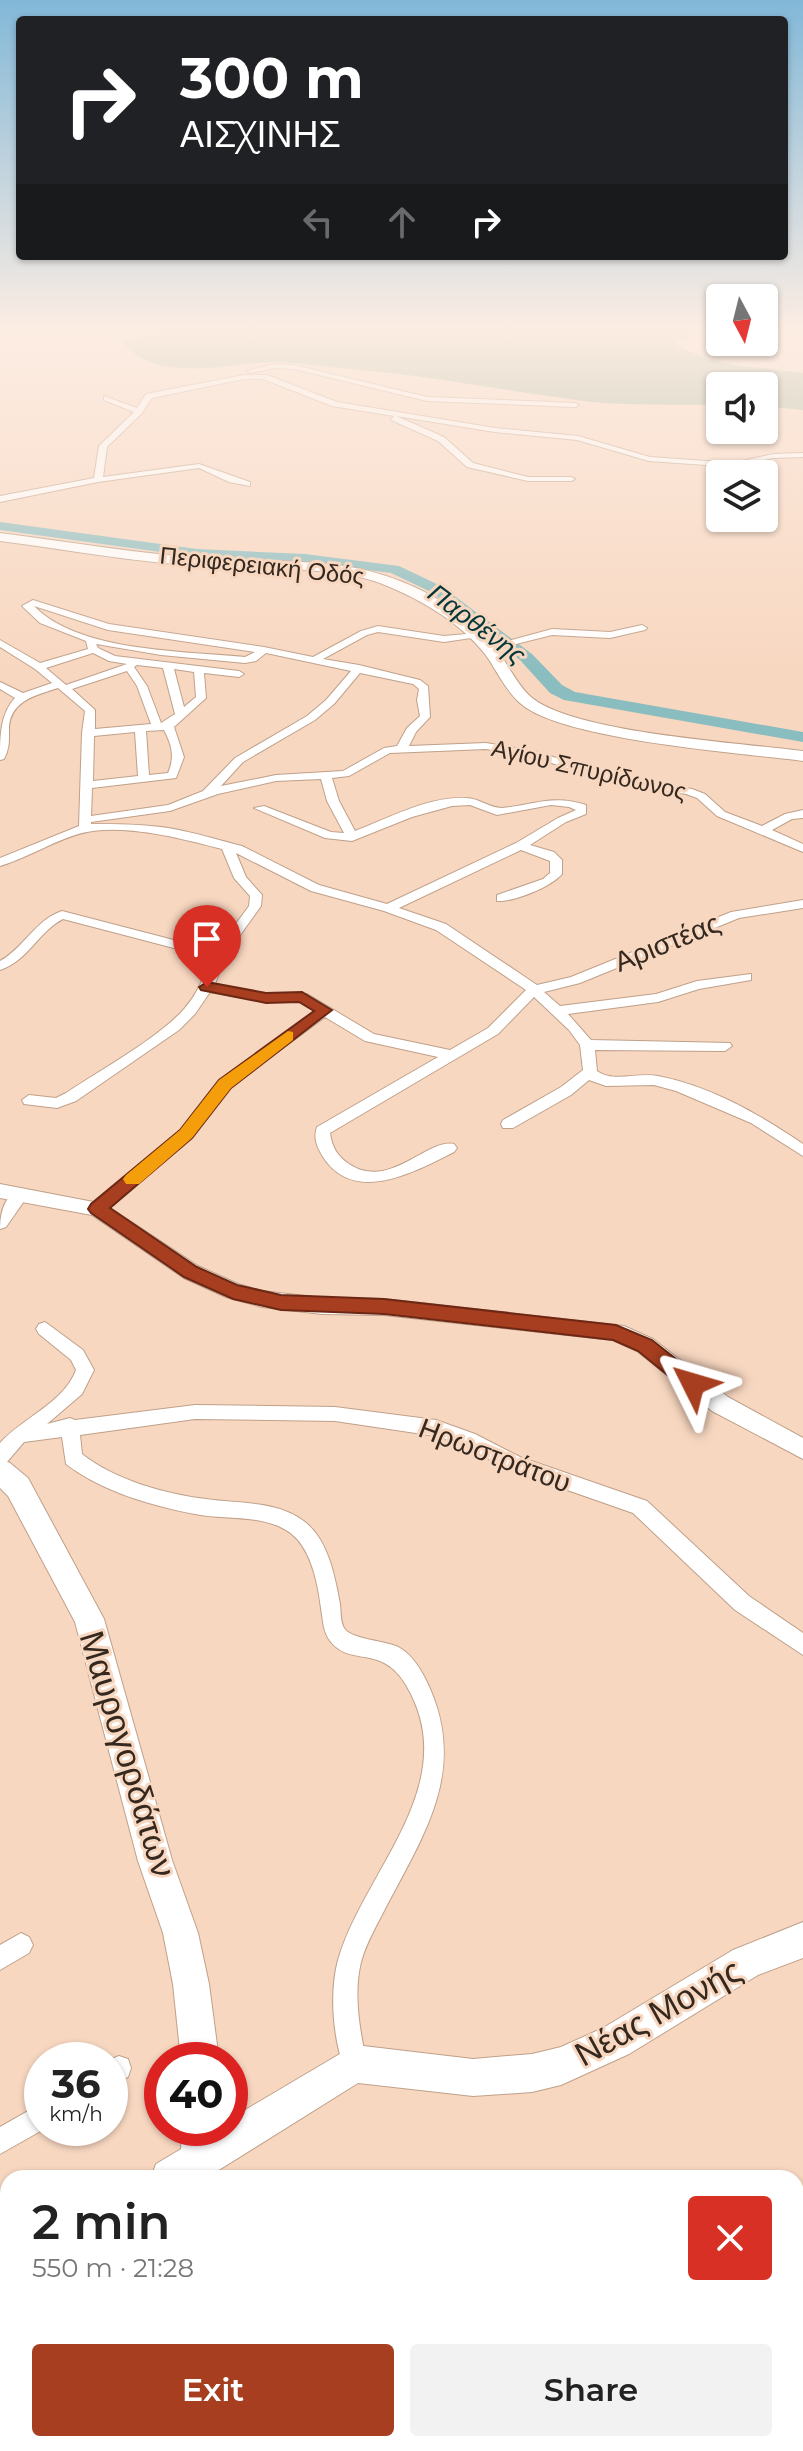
<!DOCTYPE html>
<meta charset="utf-8">
<style>
body{margin:0;font-family:Montserrat,sans-serif;background:#f2f2f2;color:#222;height:100vh;display:flex;flex-direction:column;font-size:30px;white-space:nowrap}
*{box-sizing:border-box;margin:0}
p{font-size:26px;color:#767676}
.icon{flex:none;width:44px;height:44px;fill:none;stroke:currentColor;stroke-width:2;stroke-linecap:round;stroke-linejoin:round}
.map{position:relative;flex:1;overflow:hidden}
.panel{position:absolute;left:0px;top:2170px;width:804px;height:282px;display:flex;flex-direction:column;background:#fff;border-radius:24px 24px 0 0;box-shadow:0 2px 6px #0004}
.panel>*{flex:none}
.top-card{position:absolute;left:16px;top:16px;width:772px;height:244px;border-radius:8px;box-shadow:0 2px 6px #0004;background:#202124;color:#fff;overflow:hidden}
.needle{width:52px;rotate:173deg}
.fabs{position:absolute;left:706px;top:284px;display:grid;gap:16px}
.fabs a{display:grid;place-items:center;width:72px;height:72px;border-radius:8px;background:#fff;box-shadow:0 2px 6px #0004;font-size:40px}
.speed{position:absolute;left:24px;top:2042px;display:flex;gap:16px;font-size:40px;font-weight:700;text-align:center}
.speed>*{display:grid;place-content:center;width:104px;height:104px;border-radius:50%;background:#fff;box-shadow:0 2px 6px #0004;line-height:1}
.speed small{font-size:20px;font-weight:400}
.speed .limit{border:12px solid #d22;background:#fff;color:#111}
.pin{position:absolute;display:grid;place-items:center;width:68px;height:68px;color:#fff;margin:-82px -34px;border-radius:50% 50% 50% 0;rotate:-45deg;box-shadow:0 0 8px #0007}
.pin .icon{rotate:45deg}
.me{position:absolute;width:88px;margin:-44px;rotate:310deg;stroke-linejoin:round;filter:drop-shadow(0 0 6px #0008)}
.turn{display:flex;align-items:center;gap:28px;height:168px;padding:0 32px;font-size:36px}
.turn .icon{width:104px;height:104px;stroke-width:2.5}
.turn b{display:block;font-size:56px;line-height:68px}
.lanes{display:flex;align-items:center;height:76px;padding:0 32px;background:#0003;justify-content:center;gap:40px;direction:ltr}
.lanes .off{opacity:.35}
.round{display:grid;place-items:center;flex:none;width:84px;height:84px;border-radius:8px;background:#f2f2f2}
.summary{display:flex;align-items:center;justify-content:space-between;height:136px;padding:0 32px}
h1{font-size:48px;font-weight:600;line-height:60px}
.cta{display:flex;gap:16px;margin-top:auto;padding:16px 32px}
.cta a{flex:1;height:92px;border-radius:8px;background:#a63e1f;color:#fff;font-size:32px;font-weight:600;line-height:92px;text-align:center}
.cta a+a{background:#f2f2f2;color:#222}
.map>svg:first-child{display:block}
.forest{fill:#95b193}
.lines{fill:none;stroke-linecap:round;stroke-linejoin:round}
.river{fill:#8abdbf;fill-rule:evenodd}
.minor-casing{stroke:#bfa089;stroke-width:2}
.tertiary-casing{stroke:#bfa089;stroke-width:2}
.secondary-casing{stroke:#bfa089;stroke-width:2}
.minor{fill:#fff;fill-rule:evenodd}
.tertiary{fill:#fff;fill-rule:evenodd}
.secondary{fill:#fff;fill-rule:evenodd}
.route{fill:#a63e1f;stroke:#6c2814;stroke-width:2}
.slow{fill:#f59e0b}
.labels{text-anchor:middle;stroke-width:6;stroke-linejoin:round;paint-order:stroke}
.far-street-label{font-size:24px;fill:#34281f;stroke:#f8d7c0}
.far-water-label{font-size:26px;font-style:italic;fill:#043739;stroke:#f8d7c0}
.street-label{font-size:28px;fill:#34281f;stroke:#f8d7c0}
.near-street-label{font-size:34px;fill:#34281f;stroke:#f8d7c0}
</style>
<div class="map">
<svg width="803" height="2451" viewBox="0 0 803 2451">
<rect width="100%" height="100%" fill="#f8d7c0"/>
<path class="forest" d="M169,328H720V332L699,334L676,341V345L707,359L741,366L803,373V410L764,406V386H720V405C678,404 634,406 592,402C512,392 432,376 351,369C319,367 287,359 254,363C213,367 151,380 123,342Z"/>
<g class="lines">
<path class="river" d="M0,522L197,549L305,554L399,566L441,586L532,654L562,685L575,692L803,732V742L564,700L550,693L520,660L431,592L391,573L305,562L197,557L0,530Z"/>
<defs>
<g id="minor">
<path d="M274,364L294,365L427,397L575,403L579,405L575,407L427,401L294,369L274,368L251,373L247,371Z"/>
<path d="M244,375H267L337,402L495,428L578,436L650,457L734,463L773,454L803,453V457L773,458L734,467L649,461L577,440L495,432L396,416L444,437L473,463L528,477H571L575,479L571,481H528L467,467L438,441L391,420L394,416L332,406L263,379H244L152,398L142,413L107,447L103,477L199,464L250,482V486L229,482L199,468L98,482L0,502V496L94,478L99,446L134,412L104,400V396L137,408L146,394Z"/>
<path d="M33,600L109,624L264,647L313,657L361,631L378,626L444,636L478,633V637L444,642L378,632L367,635L323,659L359,665L420,680L428,686L430,717L416,732L409,746L486,743L534,751L618,777L692,789L705,794L725,812L762,826L785,814L803,810V818L792,819L772,830L803,844V852L717,816L697,798L686,794L616,783L532,757L486,749L390,753L349,776L332,778L339,801L355,831C389,818 429,796 466,798C479,798 489,808 502,808C534,805 552,794 586,805V814L566,822L530,845L554,852L562,860V874C551,887 514,902 497,901V895L543,879L550,873V861L521,850L399,908L446,924L537,985L571,977L731,912L803,900V908L739,918L580,983L544,992L560,1006L656,994L697,981L751,974V980L699,989L658,1002L568,1014L591,1040L730,1043L732,1046L725,1051L595,1050L597,1071C613,1083 638,1072 658,1076C710,1086 759,1114 803,1144V1156L751,1123L676,1091L654,1085L606,1086L589,1080L571,1095L513,1128H503L501,1124L503,1120L561,1087L583,1070L580,1045L569,1030L534,997L498,1034L330,1133C332,1147 337,1156 349,1164C390,1191 427,1138 454,1144L457,1148L454,1152C416,1171 355,1206 323,1157C317,1147 313,1138 317,1127L438,1057L365,1041L325,1017L230,1087L191,1138L103,1213H91L89,1209L91,1205L181,1130L220,1081L315,1011L299,1001L266,1002L210,992L195,1014L179,1030L76,1101L57,1108L24,1104L22,1100L29,1095L56,1098L66,1093C100,1070 159,1038 185,1008C198,993 204,976 212,958L63,919C38,932 28,961 0,970V961C24,948 35,920 62,911L216,951L249,906L250,896L234,878L222,849C183,839 127,824 87,832C60,837 28,858 0,866V858L79,826L82,733L85,711L58,688C37,695 11,700 9,727C9,739 10,748 4,759L0,760C0,737 0,714 15,698L0,689V682L23,693L52,683L35,669L0,647V640L40,663L88,649L86,641L40,623L22,606ZM34,606L108,630L255,652L245,657C184,651 78,652 34,606ZM96,644L161,655L245,663L256,661L266,653L351,671L326,700L307,716L235,758L203,791L168,805L91,816L92,788L176,778L184,757L174,727L206,698L204,673L239,677L244,674L239,671L115,656L98,648ZM93,653L109,661L127,664L66,685L46,668ZM137,665L163,668L175,714L161,723L147,686L134,667ZM174,669L194,672L196,697L184,707ZM127,671L137,686L151,724L95,729V710L72,689ZM360,673L413,684L419,689L417,700L420,716L407,728L397,746L384,748L343,771L276,775L221,786L243,762L315,720L334,704ZM164,730C172,745 175,757 168,773L149,775L146,731ZM135,732L138,776L93,781L94,736ZM321,779L327,801L344,833L331,832L264,806L254,808L325,838L352,841L412,817L452,806L470,805L497,815L551,805L569,807L576,810L558,818L516,843L387,904L319,885L242,846C218,840 193,832 168,828C142,824 117,824 91,824V822L170,811L218,794L276,781ZM236,853L311,891L384,911L436,930L526,990L488,1028L450,1050L374,1034L307,994H266L215,984L225,956L261,906L262,895L246,877Z"/>
<path d="M642,625L647,628L645,630L610,638L552,635L488,651L483,648L552,629L610,632Z"/>
<path d="M21,1188L29,1194L6,1227L0,1229C0,1212 5,1195 21,1188Z"/>
<path d="M45,1322L83,1350L94,1370L82,1394L47,1424L70,1418L75,1420L195,1405L335,1407L436,1420L475,1434L520,1457L647,1501L749,1596L803,1633V1655L735,1610L633,1513L507,1469L463,1445L436,1436L335,1421L195,1419L80,1435L82,1454C115,1480 165,1494 206,1499C239,1504 277,1500 305,1522C328,1540 335,1576 340,1604C341,1611 340,1621 344,1628C351,1640 386,1640 400,1648C412,1655 420,1668 426,1680C469,1767 426,1831 386,1907C377,1925 366,1943 361,1962C353,1995 360,2032 367,2064L364,2073L355,2076L346,2073C333,2041 329,1993 338,1960C364,1870 465,1784 406,1685C382,1644 351,1667 331,1642C323,1633 323,1620 321,1608C318,1586 313,1558 298,1540C273,1512 228,1521 195,1514C152,1506 101,1491 66,1464L62,1437L24,1442L7,1462L0,1464V1443C22,1418 64,1403 76,1370L71,1360L39,1334L36,1329L39,1324Z"/>
<path d="M21,1933L29,1937L33,1945L29,1953L0,1970V1945Z"/>
<path d="M119,2056L128,2059L131,2068L128,2077L110,2086L109,2060Z"/>
<path d="M42,2103V2128H46L0,2154V2127Z"/>
</g>
<path id="tertiary" d="M0,1184L104,1204L198,1266L238,1284L262,1291L322,1298L384,1299L624,1326L653,1339L728,1397L803,1438V1459L712,1411L637,1351L613,1340L384,1315L322,1314L262,1307L226,1297L184,1278L92,1215L0,1198Z"/>
<g id="secondary">
<path d="M0,533C70,542 140,554 211,559C267,563 332,557 386,576C426,589 469,614 496,648C507,663 517,685 531,697C573,733 742,743 803,751V761C742,753 560,740 520,703C505,690 496,669 485,654C459,621 418,598 380,583C332,565 263,571 211,567C141,563 70,550 0,541Z"/>
<path d="M0,1459L10,1463L28,1478L104,1619L172,1860L198,1933L209,1984L219,2060H181L173,1984L163,1933L138,1861L75,1622L8,1496L0,1488Z"/>
<path d="M803,1922V1958L758,1975L629,2054L561,2085L532,2092L473,2096L358,2083L206,2178H151L156,2164L181,2149L182,2128H230V2119L355,2045L473,2059L532,2054L561,2047L603,2028L733,1950Z"/>
<path d="M8,2271V2313L0,2316V2274Z"/>
</g>
</defs>
<use href="#minor" class="minor-casing"/>
<use href="#tertiary" class="tertiary-casing"/>
<use href="#secondary" class="secondary-casing"/>
<use href="#minor" class="minor"/>
<use href="#tertiary" class="tertiary"/>
<use href="#secondary" class="secondary"/>
</g>
<linearGradient id="sky" x2="0" y2="1"><stop stop-color="#82b8d8"/><stop offset="0.49" stop-color="#fcede3"/><stop offset="1" stop-color="#fcede3" stop-opacity="0"/></linearGradient>
<rect width="803" height="672" fill="url(#sky)"/>
<path class="route" d="M207,982L266,993L302,992L332,1010L231,1088L192,1138L110,1208L197,1267L237,1285L281,1295L384,1299L616,1325L652,1340L700,1378L703,1384L700,1390L693,1392L686,1390L638,1351L613,1340L384,1314L281,1310L233,1299L184,1277L91,1213L88,1209L91,1204L180,1130L219,1080L314,1011L299,1002L266,1003L201,990L199,987Z"/>
<path class="slow" d="M288,1031L293,1032V1040L231,1088L192,1138L139,1184H126L123,1179L126,1175L180,1130L219,1080Z"/>
<g class="labels">
<g class="far-street-label">
<text transform="translate(262 566) rotate(6)" y="8">Περιφερειακή Οδός</text>
<text transform="translate(589 770) rotate(13)" y="8">Αγίου Σπυρίδωνος</text>
</g>
<g class="far-water-label">
<text transform="translate(477 624) rotate(37)" y="9">Παρθένης</text>
</g>
<g class="street-label">
<text transform="translate(667 942) rotate(-22)" y="10">Αριστέας</text>
<text transform="translate(495 1455) rotate(21)" y="10">Ηρωστράτου</text>
</g>
<g class="near-street-label">
<text transform="translate(128 1754) rotate(73)" y="12">Μαυρογορδάτων</text>
<text transform="translate(658 2012) rotate(-29)" y="12">Νέας Μονής</text>
</g>
</g>
</svg>
<div class="fabs">
<a><svg class="needle" viewBox="-14 -14 28 28"><path d="M0-13l5 13h-10z" fill="#e53935"/><path d="M0 13l5-13h-10z" fill="#767676"/></svg></a>
<a><svg class="icon" aria-label="sound" viewBox="0 0 24 24"><path d="M4 9h4l5-4v14l-5-4H4zM17 9q2 3 0 6"/></svg></a>
<a><svg class="icon" aria-label="layers" viewBox="0 0 24 24"><path d="M12 4l9 5-9 5-9-5zM3 14l9 5 9-5"/></svg></a>
</div>
<div class="speed"><div>36<small>km/h</small></div><div class="limit">40</div></div>
<div class="pin" style="left:207px;top:987px;background:#d93025"><svg class="icon" aria-label="arrive" viewBox="0 0 24 24"><path d="M6 21V4h12l-3 4 3 4H6"/></svg></div>
<svg class="me" style="left:693px;top:1384px" viewBox="-20 -20 40 40"><path d="M0-17L14 15 0 8-14 15z" fill="#a63e1f" stroke="#fff" stroke-width="4"/></svg>
<div class="top-card">
<div class="turn"><svg class="icon" aria-label="right" viewBox="0 0 24 24"><path d="M7 20v-9h11M14 6l5 5-5 5"/></svg><div><b>300 m</b>ΑΙΣΧΙΝΗΣ</div></div>
<div class="lanes"><svg class="icon off" aria-label="left" viewBox="0 0 24 24"><path d="M17 20v-9H6M10 6l-5 5 5 5"/></svg><svg class="icon off" aria-label="ahead" viewBox="0 0 24 24"><path d="M12 20V5M6 11l6-6 6 6"/></svg><svg class="icon" aria-label="right" viewBox="0 0 24 24"><path d="M7 20v-9h11M14 6l5 5-5 5"/></svg></div>
</div>
<section class="panel">
<div class="summary"><div><h1>2 min</h1><p>550 m · 21:28</p></div><a class="round" style="background:#d93025;color:#fff"><svg class="icon" aria-label="close" viewBox="0 0 24 24"><path d="M6 6l12 12M18 6L6 18"/></svg></a></div>
<div class="cta"><a>Exit</a><a>Share</a></div>
</section>
</div>
